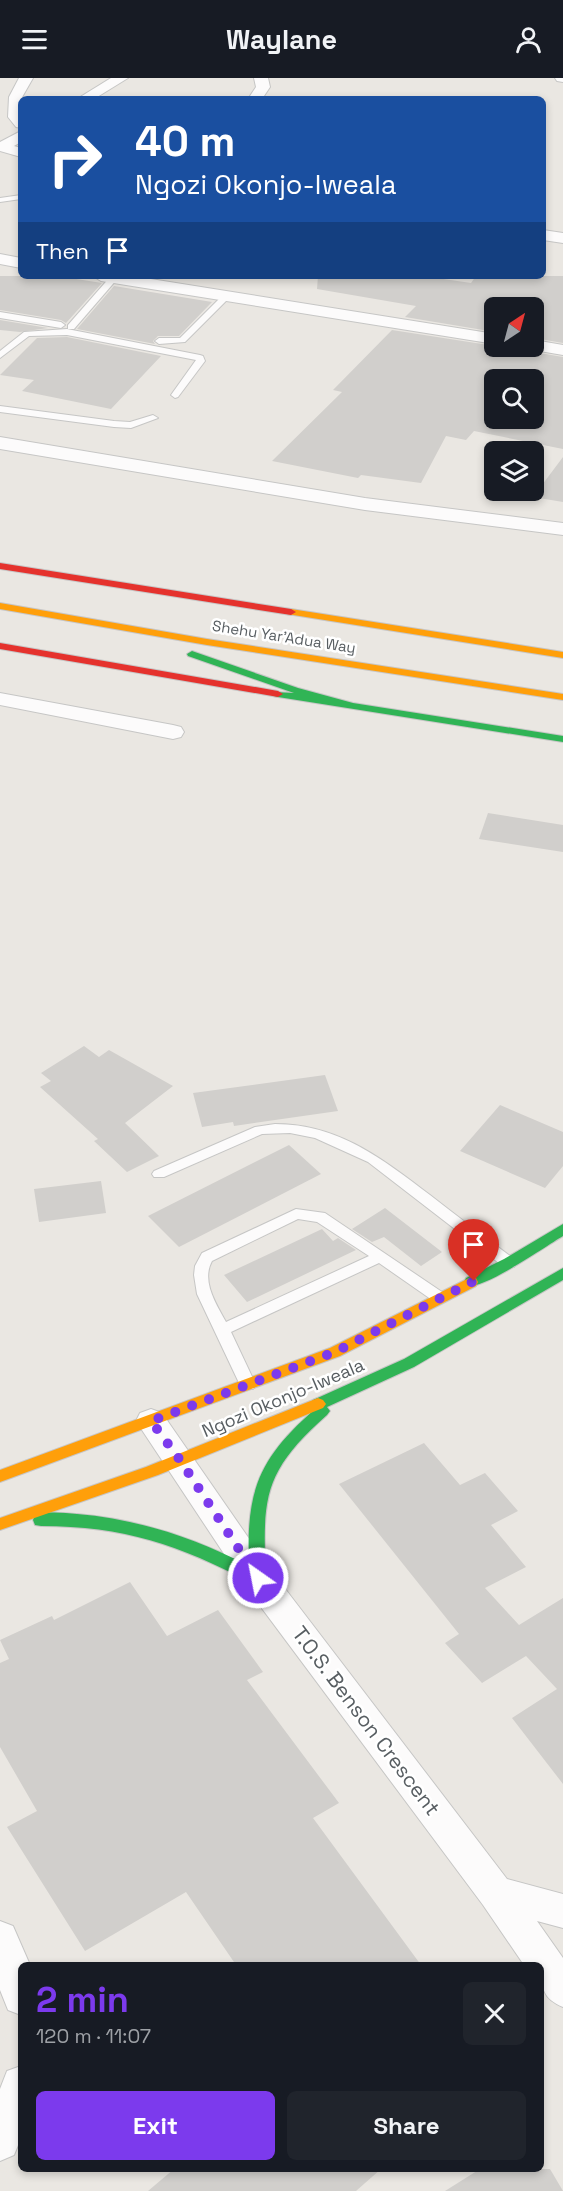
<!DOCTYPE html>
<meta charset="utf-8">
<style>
body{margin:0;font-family:"Space Grotesk",sans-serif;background:#20242c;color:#f1f3f6;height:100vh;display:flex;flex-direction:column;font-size:22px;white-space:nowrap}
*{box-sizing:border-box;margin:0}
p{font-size:20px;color:#9ea1a6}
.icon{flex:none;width:33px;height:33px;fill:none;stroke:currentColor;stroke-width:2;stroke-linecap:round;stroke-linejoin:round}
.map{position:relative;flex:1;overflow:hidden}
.sheet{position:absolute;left:18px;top:1884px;width:526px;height:210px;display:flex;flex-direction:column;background:#171b24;border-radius:9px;box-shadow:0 3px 9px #0003}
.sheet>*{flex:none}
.top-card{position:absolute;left:18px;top:18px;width:528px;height:183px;border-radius:9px;box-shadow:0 3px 9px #0003;background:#1a4fa0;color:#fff;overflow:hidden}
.needle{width:39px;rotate:36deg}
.controls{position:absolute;left:484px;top:219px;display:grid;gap:12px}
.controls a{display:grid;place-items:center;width:60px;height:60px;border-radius:9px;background:#171b24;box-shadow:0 3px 9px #0003;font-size:30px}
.pin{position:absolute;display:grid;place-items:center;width:51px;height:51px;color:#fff;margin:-62px -26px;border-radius:50% 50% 50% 0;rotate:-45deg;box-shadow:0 0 6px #0007}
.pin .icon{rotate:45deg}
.me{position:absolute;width:66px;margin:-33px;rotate:327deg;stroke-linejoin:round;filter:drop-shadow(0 0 4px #0008)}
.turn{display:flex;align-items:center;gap:21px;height:126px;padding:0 18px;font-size:27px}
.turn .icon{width:78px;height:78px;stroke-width:2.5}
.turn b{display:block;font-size:42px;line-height:51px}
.then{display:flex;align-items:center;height:57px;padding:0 18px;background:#0003;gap:12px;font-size:22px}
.round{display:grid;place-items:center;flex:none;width:63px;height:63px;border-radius:9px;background:#20242c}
.headline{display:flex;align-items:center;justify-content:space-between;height:102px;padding:0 18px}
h1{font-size:36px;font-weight:600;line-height:45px;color:#7c3aed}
.action{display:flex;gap:12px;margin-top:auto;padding:12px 18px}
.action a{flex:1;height:69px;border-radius:9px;background:#7c3aed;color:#fff;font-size:24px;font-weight:600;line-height:69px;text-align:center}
.action a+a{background:#20242c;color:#f1f3f6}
header{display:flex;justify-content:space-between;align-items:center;height:78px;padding:0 18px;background:#171b24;font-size:27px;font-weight:600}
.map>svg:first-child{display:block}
.building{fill:#d1cfcc;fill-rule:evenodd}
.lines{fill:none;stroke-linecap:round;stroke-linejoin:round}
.lane-casing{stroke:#c6c6c5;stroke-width:2}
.street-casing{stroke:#c6c6c5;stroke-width:2}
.fast-casing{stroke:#c7c6c6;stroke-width:2}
.slow-casing{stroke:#c7c6c6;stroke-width:2}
.jam-casing{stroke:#c7c6c6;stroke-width:2}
.lane{fill:#fcfbfb;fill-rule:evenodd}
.street{fill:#fcfbfb;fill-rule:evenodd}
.fast{fill:#30b455;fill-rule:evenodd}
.slow{fill:#ff9f0a;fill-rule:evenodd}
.jam{fill:#e5322d;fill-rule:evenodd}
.route{stroke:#7c3aed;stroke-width:10;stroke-dasharray:0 18}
.labels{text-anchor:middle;stroke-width:5;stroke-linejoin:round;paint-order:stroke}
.far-street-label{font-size:15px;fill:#585e62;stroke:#fff}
.street-label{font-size:18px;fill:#585e62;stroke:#fff}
.near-street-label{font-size:21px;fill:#585e62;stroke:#fff}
</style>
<header><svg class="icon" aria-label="menu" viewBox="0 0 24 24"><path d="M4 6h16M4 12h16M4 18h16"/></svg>Waylane<svg class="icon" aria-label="person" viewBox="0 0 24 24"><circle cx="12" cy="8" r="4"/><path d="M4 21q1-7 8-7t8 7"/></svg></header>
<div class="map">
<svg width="563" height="2113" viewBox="0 0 563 2113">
<rect width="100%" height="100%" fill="#eae7e2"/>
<g class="building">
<path d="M0,198H57L102,205L66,245L61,242L0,232Z"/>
<path d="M318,198H423L471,205L476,198H563V265L534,260V230H495V254L405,239L416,228L317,211Z"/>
<path d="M114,208L212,224L179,258H158L153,263L155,266L77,251Z"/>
<path d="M0,242L48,250L20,254L0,252Z"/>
<path d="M392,252L495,268H524L528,273L563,279V371L474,353L466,362L446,358L421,405L361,397L358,400L272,383L342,314L333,312ZM495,302H534V340H495Z"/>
<path d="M67,259L161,278L111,331L22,313L34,302L0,297L37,260Z"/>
<path d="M563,379V424L533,419Z"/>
<path d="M488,735L563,747V774L479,761Z"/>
<path d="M84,968L99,979L109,972L173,1008L125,1045L159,1078L127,1094L94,1063L98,1061L40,1009L51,1003L41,995Z"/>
<path d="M325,997L338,1033L234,1048L233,1044L202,1049L193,1015Z"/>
<path d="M500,1027L563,1054V1088L545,1110L460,1073Z"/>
<path d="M289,1067L321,1096L179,1169L148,1138Z"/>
<path d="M101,1103L106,1135L39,1144L34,1111Z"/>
<path d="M385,1130L442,1174L421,1188L384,1159L372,1164L352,1151Z"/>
<path d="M322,1151L333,1163L338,1160L356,1172L247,1224L224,1197Z"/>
<path d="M424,1365L460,1407L485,1395L518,1433L491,1447L526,1489L485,1510L519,1547L563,1520V1706L512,1640L557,1611L526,1578L482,1605L445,1565L459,1556L339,1406Z"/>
<path d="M130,1504L167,1558L218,1532L263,1594L247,1602L339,1725L313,1740L421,1887H236L186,1814L85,1873L7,1749L37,1733L0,1669V1585L9,1581L0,1562L52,1538L54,1542Z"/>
<path d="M174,2091H381L356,2113H148Z"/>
<path d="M480,2091H550L563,2113H445Z"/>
</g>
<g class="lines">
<defs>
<g id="lane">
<path d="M21,117V121L0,124V120Z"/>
<path d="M111,198L118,200L74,251H68V247Z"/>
<path d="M223,217L230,219L185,264L159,266L155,263L159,260H180Z"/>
<path d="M0,234L61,244L65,247L61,250L0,240Z"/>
<path d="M67,251L200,277L203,278L205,283L178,319L175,320L171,317L196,282L67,257L29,258L0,280V273L24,254Z"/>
<path d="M0,328L114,343L130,344L153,337L158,340L131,350L114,349L0,334Z"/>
<path d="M275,1046C339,1046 382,1081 430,1117C458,1139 486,1160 514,1181L516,1185L514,1189H504L368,1084L315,1060L290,1055L262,1056L164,1099H154L152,1096L154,1093L255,1049Z"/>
<path d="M296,1131L325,1135L445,1216L447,1220L445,1224H435L379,1185L231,1254L256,1307L253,1311H243L240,1307L197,1216L194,1197L195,1188L202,1175ZM298,1141L317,1144L369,1178L226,1244C216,1226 201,1203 212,1183Z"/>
</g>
<g id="street">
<path d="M19,0H33L21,21V50L16,49L8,39L9,19Z"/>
<path d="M111,0H128L94,21H77Z"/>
<path d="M254,0H268L270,9L262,21H248L256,9Z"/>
<path d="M555,0H563V4L557,3Z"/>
<path d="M21,53V64L14,68L21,70V79L0,73V64Z"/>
<path d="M543,152L563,155V165L543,162Z"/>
<path d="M0,176L21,180V190L0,186Z"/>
<path d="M93,198H132L495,256V266L101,203Z"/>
<path d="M534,262L563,267V277L528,271L526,268H534Z"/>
<path d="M0,359L365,420L563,445V457L365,432L0,371Z"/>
<path d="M0,615L173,647L181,649L184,654L181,659L173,661L0,627Z"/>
<path d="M151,1331L162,1335L270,1491L507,1801L563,1816V1850L537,1843L563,1880V1929C541,1920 542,1909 542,1887H524L483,1827L246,1509L136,1343L140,1335Z"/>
<path d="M0,1843L13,1848L30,1887H21V1937L8,1932L0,1912Z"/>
<path d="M21,1988V2060L14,2077L0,2083V2011L7,1993Z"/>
</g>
<g id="fast">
<path d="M192,573L298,610L353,625L563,658V664L278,619L274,618V614L294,615L188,578L187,576Z"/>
<path d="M563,1146V1158C546,1168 482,1213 466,1208L464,1204L466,1200L504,1181Z"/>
<path d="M563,1190V1202L414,1289L327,1329L330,1333L327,1337C264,1393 262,1418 266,1500L264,1505L258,1507L252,1505C179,1467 124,1448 41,1448L35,1447L33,1442L35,1437C48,1433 64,1435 77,1436C138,1441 195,1460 249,1488C246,1413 258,1381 315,1331L310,1326L313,1322L404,1281Z"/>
</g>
<g id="slow">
<path d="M0,525L207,561L563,616V622L207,567L0,531Z"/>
<path d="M291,531L563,574V580L287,536L286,534Z"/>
<path d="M471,1199L476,1200L478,1204L476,1208L340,1278L0,1404V1392L330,1270Z"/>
<path d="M318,1320L323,1322L326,1326L323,1330L158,1397L0,1452V1440L146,1389Z"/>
</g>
<g id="jam">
<path d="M0,485L291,531L296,534L291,537L0,491Z"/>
<path d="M0,565L278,613L283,616L278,619L0,571Z"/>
</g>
</defs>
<use href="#lane" class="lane-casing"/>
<use href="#street" class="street-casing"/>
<use href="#fast" class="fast-casing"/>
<use href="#slow" class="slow-casing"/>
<use href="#jam" class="jam-casing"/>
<use href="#lane" class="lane"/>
<use href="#street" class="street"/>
<use href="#fast" class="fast"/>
<use href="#slow" class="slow"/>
<use href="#jam" class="jam"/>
</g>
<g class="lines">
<path class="route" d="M258,1500L180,1382L151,1343L335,1274L474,1203"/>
</g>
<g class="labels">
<g class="far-street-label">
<text transform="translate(284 559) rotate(9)" y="5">Shehu Yar'Adua Way</text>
</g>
<g class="street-label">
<text transform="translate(283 1320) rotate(-23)" y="6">Ngozi Okonjo-Iweala</text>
</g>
<g class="near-street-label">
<text transform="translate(366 1643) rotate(53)" y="7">T.O.S. Benson Crescent</text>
</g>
</g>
</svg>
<div class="controls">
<a><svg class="needle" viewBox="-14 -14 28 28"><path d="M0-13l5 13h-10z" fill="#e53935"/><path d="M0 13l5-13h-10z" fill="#9ea1a6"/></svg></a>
<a><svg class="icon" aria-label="search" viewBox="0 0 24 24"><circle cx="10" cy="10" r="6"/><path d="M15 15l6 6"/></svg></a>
<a><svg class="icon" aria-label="layers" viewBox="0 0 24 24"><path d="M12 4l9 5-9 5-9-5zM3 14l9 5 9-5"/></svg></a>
</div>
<div class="pin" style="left:474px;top:1203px;background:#d93025"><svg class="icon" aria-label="arrive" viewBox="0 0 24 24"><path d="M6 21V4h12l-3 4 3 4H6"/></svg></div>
<svg class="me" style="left:258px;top:1500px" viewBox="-20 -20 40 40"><circle r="17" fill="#7c3aed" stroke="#fff" stroke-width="3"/><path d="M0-11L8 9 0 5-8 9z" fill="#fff"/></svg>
<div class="top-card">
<div class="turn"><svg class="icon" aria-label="right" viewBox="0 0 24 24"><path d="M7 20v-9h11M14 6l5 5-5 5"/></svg><div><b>40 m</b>Ngozi Okonjo-Iweala</div></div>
<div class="then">Then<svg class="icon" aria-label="arrive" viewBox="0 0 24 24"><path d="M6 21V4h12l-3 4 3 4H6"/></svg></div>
</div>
<section class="sheet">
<div class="headline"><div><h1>2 min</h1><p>120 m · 11:07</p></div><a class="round"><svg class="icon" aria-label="close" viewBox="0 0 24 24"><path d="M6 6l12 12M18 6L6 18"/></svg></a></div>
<div class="action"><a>Exit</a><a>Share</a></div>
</section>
</div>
